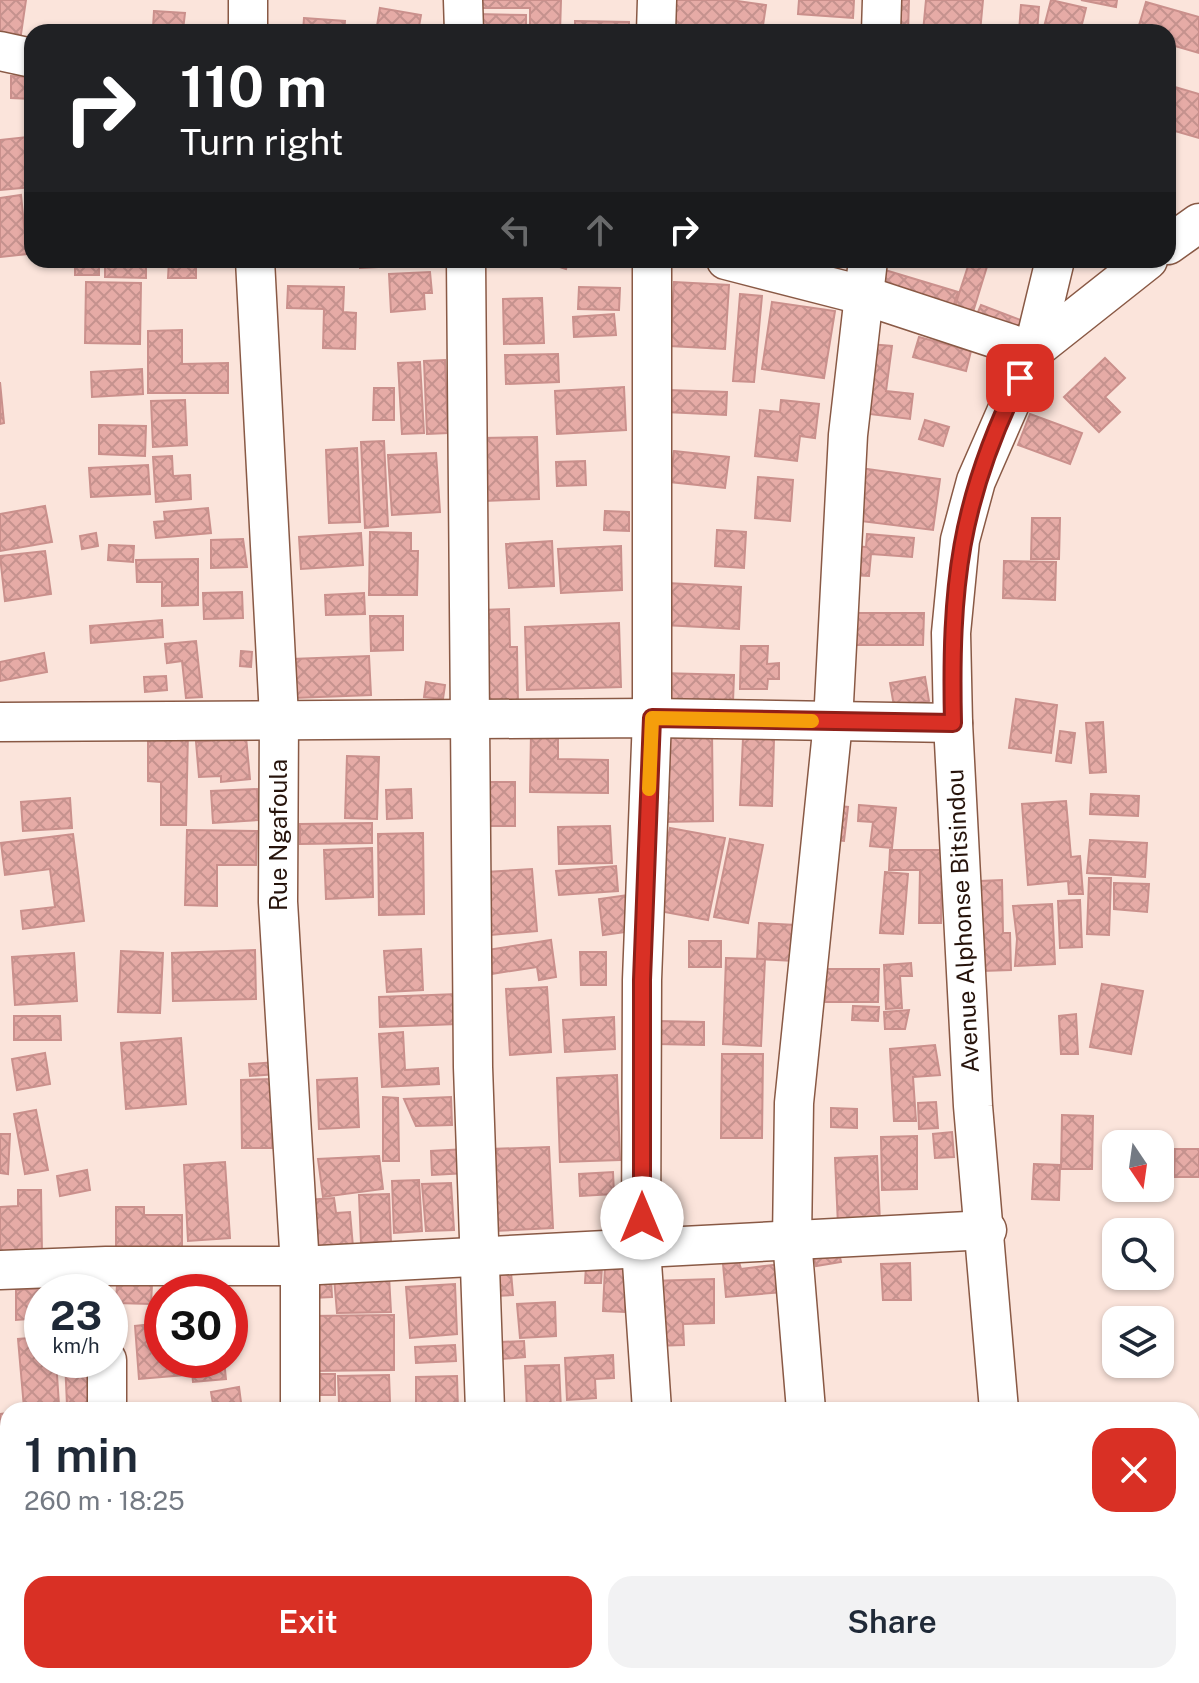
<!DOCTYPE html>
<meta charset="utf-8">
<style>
body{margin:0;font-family:"Public Sans",sans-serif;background:#f2f2f3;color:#1f2937;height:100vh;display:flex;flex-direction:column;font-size:30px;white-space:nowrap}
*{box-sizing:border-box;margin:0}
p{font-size:26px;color:#747a83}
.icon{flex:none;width:44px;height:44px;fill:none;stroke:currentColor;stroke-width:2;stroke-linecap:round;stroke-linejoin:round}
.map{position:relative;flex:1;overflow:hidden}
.drawer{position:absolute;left:0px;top:1402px;width:1200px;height:282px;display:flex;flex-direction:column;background:#fff;border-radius:24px 24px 0 0;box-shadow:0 2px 6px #0004}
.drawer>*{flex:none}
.top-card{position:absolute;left:24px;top:24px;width:1152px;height:244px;border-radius:24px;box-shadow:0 2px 6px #0004;background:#202124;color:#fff;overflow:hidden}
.needle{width:52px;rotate:167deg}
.buttons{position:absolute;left:1102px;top:1130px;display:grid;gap:16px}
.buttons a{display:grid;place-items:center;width:72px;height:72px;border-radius:16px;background:#fff;box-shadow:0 2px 6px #0004;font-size:40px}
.speed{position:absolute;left:24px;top:1274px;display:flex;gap:16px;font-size:40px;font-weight:700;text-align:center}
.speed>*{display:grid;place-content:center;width:104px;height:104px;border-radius:50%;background:#fff;box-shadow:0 2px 6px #0004;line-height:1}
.speed small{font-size:20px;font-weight:400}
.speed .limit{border:12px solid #d22;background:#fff;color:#111}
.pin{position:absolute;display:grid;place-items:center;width:68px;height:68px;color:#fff;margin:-34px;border-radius:16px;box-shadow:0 4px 12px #0006}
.me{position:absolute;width:88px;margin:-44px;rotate:0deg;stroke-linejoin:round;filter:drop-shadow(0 0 6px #0008)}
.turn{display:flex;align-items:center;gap:28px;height:168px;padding:0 24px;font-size:36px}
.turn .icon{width:104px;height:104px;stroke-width:2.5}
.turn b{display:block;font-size:56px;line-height:68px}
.lanes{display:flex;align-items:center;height:76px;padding:0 24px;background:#0003;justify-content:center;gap:40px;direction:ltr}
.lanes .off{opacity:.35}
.round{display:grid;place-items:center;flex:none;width:84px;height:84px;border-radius:24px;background:#f2f2f3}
.headline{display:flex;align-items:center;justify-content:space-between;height:136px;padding:0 24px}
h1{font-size:48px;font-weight:600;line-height:60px}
.button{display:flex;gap:16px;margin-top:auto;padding:16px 24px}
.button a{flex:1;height:92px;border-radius:24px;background:#d93025;color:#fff;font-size:32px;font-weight:600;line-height:92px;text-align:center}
.button a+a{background:#f2f2f3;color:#1f2937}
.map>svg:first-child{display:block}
.building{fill:url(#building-cross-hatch);stroke:#ca908c;stroke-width:2}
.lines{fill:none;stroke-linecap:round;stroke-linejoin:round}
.minor-casing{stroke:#895945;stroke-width:41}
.minor{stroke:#fff;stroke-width:38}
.route-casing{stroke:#8d1f18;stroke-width:20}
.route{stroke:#d93025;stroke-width:14}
.slow{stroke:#f59e0b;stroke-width:14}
.labels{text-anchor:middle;stroke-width:6;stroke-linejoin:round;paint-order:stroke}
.street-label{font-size:24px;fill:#26130b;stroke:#fff}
</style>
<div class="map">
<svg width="1199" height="1683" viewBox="0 0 1199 1683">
<defs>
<pattern id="building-cross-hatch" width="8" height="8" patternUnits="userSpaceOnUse" patternTransform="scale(2)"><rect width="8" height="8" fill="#e6aba6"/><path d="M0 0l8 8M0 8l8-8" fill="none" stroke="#c5928e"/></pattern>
</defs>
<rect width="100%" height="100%" fill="#fbe4db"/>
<g class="building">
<path d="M0,0H26L20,41L0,39Z"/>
<path d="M473,0H561L560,32H530V8H473Z"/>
<path d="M676,0H730L766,5L762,32H671Z"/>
<path d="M799,0H854L853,18L798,14Z"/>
<path d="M890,0H909L908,32H890Z"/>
<path d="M926,0H983L980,32H923Z"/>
<path d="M1051,0L1086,8L1080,32L1044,27Z"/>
<path d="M1081,0H1117L1116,7Z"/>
<path d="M1146,2L1199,17V53L1168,44V32H1137Z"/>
<path d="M1021,5L1039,7L1037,32H1019Z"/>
<path d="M380,8L421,15L418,32H376Z"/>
<path d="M154,11L185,13L183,30L153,28Z"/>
<path d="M477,14L526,15V32H477Z"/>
<path d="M304,18L345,21L344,32H303Z"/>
<path d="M575,21L629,22V32H575Z"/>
<path d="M805,30L872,32H805Z"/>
<path d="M11,76L32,77V99L11,98Z"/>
<path d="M1168,85L1199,94V138L1168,129Z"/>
<path d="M27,137L32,187L0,190V140Z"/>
<path d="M21,195L27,254L0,257V198Z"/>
<rect x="75" y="260" width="24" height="15"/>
<path d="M105,260H146V278L105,277Z"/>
<path d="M169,260H196V278H168Z"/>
<path d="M360,260H436V264L360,268Z"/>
<path d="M548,260H569L566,269L547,263Z"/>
<path d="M970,260H989L973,312L955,306Z"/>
<path d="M885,270L958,292L950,316L878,294Z"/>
<path d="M430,272L432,293H424L425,309L391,312L389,274Z"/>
<path d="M86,282L141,283L140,344L85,343Z"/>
<path d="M674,282L729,285L725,349L670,346Z"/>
<path d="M288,286L344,287L343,312L356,313L355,349L323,348L324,309L287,308Z"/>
<path d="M579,287L620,288L619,310L578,309Z"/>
<path d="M740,294L762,296L754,382L733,381Z"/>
<path d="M542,298L544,343L504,344L503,299Z"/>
<path d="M772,302L835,311L824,378L762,369Z"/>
<path d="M981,305L1034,325L1028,341L974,321Z"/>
<path d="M614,314L616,335L574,337L573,317Z"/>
<path d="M182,330V364L228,363V393H148V331Z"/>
<path d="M919,337L971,351L966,371L913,357Z"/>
<path d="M869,344L892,346L886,391L913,394L910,419L861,413Z"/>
<path d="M558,354L559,382L506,384L505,355Z"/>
<path d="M1105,358L1125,378L1105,397L1120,412L1099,432L1064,397Z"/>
<path d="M445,360L448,433L427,434L424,361Z"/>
<path d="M420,362L424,433L402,434L398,363Z"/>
<path d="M142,369L143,394L92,397L91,372Z"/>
<path d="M0,382L4,423L0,424Z"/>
<path d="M624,387L626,430L557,434L555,391Z"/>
<path d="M374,388H394V420H373Z"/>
<path d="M667,390L727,392L726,415L666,412Z"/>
<path d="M185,400L187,445L153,447L151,401Z"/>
<path d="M781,400L819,404L815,438L800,436L797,461L755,456L760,410L780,412Z"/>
<path d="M1030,414L1082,433L1070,464L1018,445Z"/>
<path d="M925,420L949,427L943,446L919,439Z"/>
<path d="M99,425L146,426L145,456L99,454Z"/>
<path d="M537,437L539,499L483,501L481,438Z"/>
<path d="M384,441L388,526L365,528L361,442Z"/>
<path d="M357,448L360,522L329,523L326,450Z"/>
<path d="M674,451L729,457L725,488L670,482Z"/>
<path d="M436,453L440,512L392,515L388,455Z"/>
<path d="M172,456L173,476L190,475L191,499L156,502L153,457Z"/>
<path d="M585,461L586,485L557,486L556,462Z"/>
<path d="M148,465L150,494L91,497L89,468Z"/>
<path d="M860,468L940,479L933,530L852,520Z"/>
<path d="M758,477L793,480L790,521L755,518Z"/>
<path d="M45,506L52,542L0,551V514Z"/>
<path d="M208,508L211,533L156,538L154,522L165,521L164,512Z"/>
<path d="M605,511L629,512V531L604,530Z"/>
<path d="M1032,518H1060L1059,559H1031Z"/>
<path d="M717,530L746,532L744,568L715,566Z"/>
<path d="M370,532L411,533V551H418L417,595H369Z"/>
<path d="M96,533L98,546L82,549L80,536Z"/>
<path d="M361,533L363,565L301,569L299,537Z"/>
<path d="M867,534L914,538L912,557L871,554L869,576L851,575L853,546L866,547Z"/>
<path d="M243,539L247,567L211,568V540Z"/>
<path d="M552,541L554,586L509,588L506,544Z"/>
<path d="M109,545L134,546L133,562L108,560Z"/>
<path d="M621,546L622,590L561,593L558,549Z"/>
<path d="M45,551L51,594L5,601L0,556Z"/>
<path d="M198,559V605L162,606V582H137L136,560Z"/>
<path d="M1004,561L1056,562L1055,600L1003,598Z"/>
<path d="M667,583L741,587L739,629L664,625Z"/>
<path d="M242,592L243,618L204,619L203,593Z"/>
<path d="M364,593L365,614L326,615L325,595Z"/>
<path d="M509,609L510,647H517L518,704L485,705L482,610Z"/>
<path d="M844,613H924L923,645H845Z"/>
<path d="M370,616H403V650L371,651Z"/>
<path d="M162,620L163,637L91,643L90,626Z"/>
<path d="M619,623L621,687L527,690L525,627Z"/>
<path d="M196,641L202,697L186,698L182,661L167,663L165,644Z"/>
<path d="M741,646H768L767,664L779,663V679H768L767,689H740Z"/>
<path d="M241,651L252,652L251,667L240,666Z"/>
<path d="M44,653L47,672L0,681V662Z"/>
<path d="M369,656L371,695L294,698L292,659Z"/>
<path d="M660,673L734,675L733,702L660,700Z"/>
<path d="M166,676L167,690L145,692L144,677Z"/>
<path d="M925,677L929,701L894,706L890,683Z"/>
<path d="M426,682L445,685L443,699L424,697Z"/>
<path d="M1016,699L1057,705L1051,753L1009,748Z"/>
<path d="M1103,722L1106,772L1090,773L1086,723Z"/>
<path d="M712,731L713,821L661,822L659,732Z"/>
<path d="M1060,731L1075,733L1071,763L1056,761Z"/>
<path d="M148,732H188L186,825H161V782L148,781Z"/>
<path d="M531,733L558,734V759L608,760V793L530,792Z"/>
<path d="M246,737L250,779L221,782V776L199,777L196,742Z"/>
<path d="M743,738L774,739L772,806L740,805Z"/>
<path d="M347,756L379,757L377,819L345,818Z"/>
<rect x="480" y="782" width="35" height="44"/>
<path d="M257,789L259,820L213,823L211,791Z"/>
<path d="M411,789L412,818L387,819L386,790Z"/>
<path d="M1091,794L1139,796L1138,816L1090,814Z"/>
<path d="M70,798L72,828L23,831L21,802Z"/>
<path d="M1066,801L1071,857L1080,856L1083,894H1069L1068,881L1028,885L1022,804Z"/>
<path d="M830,805L848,807L844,841L827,839Z"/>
<path d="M859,805L896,808L892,848L870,846L873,822L858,821Z"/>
<path d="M372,823V843L300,844V824Z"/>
<path d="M610,826L612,863L559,864L558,827Z"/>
<path d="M670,828L725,838L708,920L654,910Z"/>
<path d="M187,830L257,831L256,865H217V906L185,905Z"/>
<path d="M423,833L424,914L379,915L378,834Z"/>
<path d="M73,834L84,921L23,929L21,911L55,907L50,869L5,875L1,843Z"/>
<path d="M730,839L763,845L748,923L714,917Z"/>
<path d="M1090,840L1147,843L1145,877L1087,873Z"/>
<path d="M372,848L373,897L326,899L324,850Z"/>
<path d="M890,850H942L941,923H919L920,870H889Z"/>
<path d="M616,866L618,891L559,895L556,871Z"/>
<path d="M532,869L537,931L491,935L486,872Z"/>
<path d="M885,872L908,874L903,934L880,933Z"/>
<path d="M1089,878H1111L1109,935L1087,934Z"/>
<path d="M1002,880L1003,933H1010L1011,970L982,971L980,881Z"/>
<path d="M1114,883L1149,884L1147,912L1114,909Z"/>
<path d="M629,895L633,931L603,935L599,899Z"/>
<path d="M1080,900L1082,947L1060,948L1058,901Z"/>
<path d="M1052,904L1055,964L1015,966L1017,939L1013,906Z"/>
<path d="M759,923L796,925L794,961L757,959Z"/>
<path d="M551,940L556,977L539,980L537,967L491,974L487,950Z"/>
<rect x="689" y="941" width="32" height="26"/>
<path d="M421,949L423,990L387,992L384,951Z"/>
<path d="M255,950L256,999L173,1001L172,953Z"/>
<path d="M121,951L163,953L160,1013L118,1012Z"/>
<path d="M580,952H606V985H581Z"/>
<path d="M74,953L77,1001L15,1005L12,957Z"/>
<path d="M726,958L765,959L761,1046L723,1044Z"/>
<path d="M911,963L912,976H900L902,1008L886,1009L884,965Z"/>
<path d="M825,969H879L878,1002H825Z"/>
<path d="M1102,984L1143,991L1131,1054L1090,1047Z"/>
<path d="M547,987L551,1052L510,1055L506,989Z"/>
<path d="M457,994V1024L380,1027L379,997Z"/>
<path d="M853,1006L879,1007L878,1021L852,1020Z"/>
<path d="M909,1010L905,1029H885L884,1012Z"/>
<path d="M1076,1014L1078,1054H1061L1059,1016Z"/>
<path d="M14,1016H60L61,1040H14Z"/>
<path d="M614,1017L615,1049L565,1052L563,1020Z"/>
<path d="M657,1021L704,1022V1045L657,1044Z"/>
<path d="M403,1032L405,1070L438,1068L439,1084L382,1087L379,1034Z"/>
<path d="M181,1038L186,1104L126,1109L121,1043Z"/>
<path d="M935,1045L940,1075L913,1077L916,1121H894L890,1049Z"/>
<path d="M45,1053L50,1084L17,1090L12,1059Z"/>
<path d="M722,1054H763L762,1138H721Z"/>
<path d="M276,1062L277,1074L250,1076L249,1064Z"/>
<path d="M617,1075L620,1160L560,1162L557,1078Z"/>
<path d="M357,1078L359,1127L319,1129L317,1080Z"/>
<path d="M272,1079V1148H242L241,1080Z"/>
<path d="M383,1097L398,1098L399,1161H383Z"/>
<path d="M451,1097L452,1125L416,1126L404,1099Z"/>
<path d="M936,1102L938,1128L919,1129L918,1103Z"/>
<path d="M831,1108L857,1109V1128L831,1127Z"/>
<path d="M36,1110L48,1170L25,1174L14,1114Z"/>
<path d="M1062,1115L1093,1116L1092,1169H1061Z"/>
<path d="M952,1132L954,1157L935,1158L933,1134Z"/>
<path d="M0,1134H10L8,1174L0,1173Z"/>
<path d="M917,1136V1189L882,1190L881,1137Z"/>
<path d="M549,1147L553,1228L494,1231L490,1149Z"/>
<path d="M466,1149L467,1173L432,1175L431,1151Z"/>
<path d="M1175,1149H1199V1177H1174Z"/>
<path d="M379,1156L383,1189L323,1197L318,1159Z"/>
<path d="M877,1156L880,1223L838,1225L835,1158Z"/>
<path d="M225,1162L230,1238L188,1241L184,1165Z"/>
<path d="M1034,1164L1060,1165L1059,1200L1032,1199Z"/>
<path d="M87,1170L90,1190L60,1196L57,1176Z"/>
<path d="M613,1172L614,1194L580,1196L579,1174Z"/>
<path d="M419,1180L422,1231L394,1233L392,1181Z"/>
<path d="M451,1183L454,1230L426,1231L422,1184Z"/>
<path d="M18,1190H41L42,1254H0V1207L18,1206Z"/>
<path d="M389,1194L391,1242L361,1243L359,1195Z"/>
<path d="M334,1198L336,1213L350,1212L353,1247L311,1252L306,1200Z"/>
<path d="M116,1207H144V1215H182V1256H116Z"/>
<path d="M838,1249L841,1262L816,1266L813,1254Z"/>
<path d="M739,1262L741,1269L781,1264L783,1292L726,1297L723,1264Z"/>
<path d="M910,1263L911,1300H883L881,1264Z"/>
<path d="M586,1266H602L601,1283H585Z"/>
<path d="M605,1266L627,1267L625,1312L603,1311Z"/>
<path d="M511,1272L513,1295L496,1296L494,1273Z"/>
<path d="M389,1276L391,1312L337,1313L334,1277Z"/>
<path d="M331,1279L332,1297L312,1298V1280Z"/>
<path d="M714,1279V1323L683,1324L684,1345L652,1346L651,1281Z"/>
<path d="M117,1284H152L151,1304L116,1303Z"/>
<path d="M455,1284L457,1334L410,1338L406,1287Z"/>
<path d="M91,1285V1292H42V1318L16,1320V1290Z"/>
<path d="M555,1302L556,1336L520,1338L517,1304Z"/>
<path d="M154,1303H162V1316L155,1317Z"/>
<path d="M394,1315V1370L312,1371L310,1316Z"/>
<path d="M162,1323V1360H184L185,1375L139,1379L135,1326Z"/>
<path d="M42,1337V1360H56L59,1405L24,1408L18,1339Z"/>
<path d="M524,1341L525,1357L502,1359L501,1342Z"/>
<path d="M455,1345L456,1361L416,1363L415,1347Z"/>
<path d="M613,1355L614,1378L595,1379L596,1398L567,1400L565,1358Z"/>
<path d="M65,1360H94L95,1404L67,1405Z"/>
<path d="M191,1360H224L226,1379L193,1382Z"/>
<path d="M559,1365L561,1410H527L525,1366Z"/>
<rect x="313" y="1374" width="22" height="21"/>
<path d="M389,1375L390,1402L339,1403L338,1376Z"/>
<path d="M457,1376L458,1410H416V1377Z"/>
<path d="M239,1387L242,1410H214L211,1392Z"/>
<path d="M390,1404L391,1410H342V1408Z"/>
<path d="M8,1413V1469L0,1470V1414Z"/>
<path d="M0,1474L8,1475L1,1534H0Z"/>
<path d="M0,1616L7,1617L4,1641H0Z"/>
<path d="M23,1676H48L49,1683H24Z"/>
<rect x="140" y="1676" width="38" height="7"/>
<rect x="194" y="1676" width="63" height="7"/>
<path d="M575,1676H627L628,1683H576Z"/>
</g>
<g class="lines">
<defs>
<g id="minor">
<path d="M463,0L464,32"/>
<path d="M248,32V0"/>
<path d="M656,32L657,0"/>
<path d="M881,32L882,0"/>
<path d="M0,51L32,58"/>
<path d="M1168,245L1199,223"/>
<path d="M255,260L279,717L278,902L300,1266V1410"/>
<path d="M466,260L473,1067L485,1410"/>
<path d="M726,260L866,296L1033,351L1055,260"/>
<path d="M0,722L652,718L953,723"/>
<path d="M0,1270L106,1266H300L987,1230"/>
<path d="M107,1360V1410"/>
<path d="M652,1410L641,1248L642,980L652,718V260"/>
<path d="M806,1410L792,1240L794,1103L833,722L848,435L868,260"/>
<path d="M999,1410L973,1106L953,723L951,633L960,540L976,481L1033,351L1148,260"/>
<path d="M113,1676V1683"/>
<path d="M302,1676V1683"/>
<path d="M492,1676V1683"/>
<path d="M829,1676V1683"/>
<path d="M1021,1676V1683"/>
<path d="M656,1683V1676"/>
</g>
</defs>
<use href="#minor" class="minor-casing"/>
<use href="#minor" class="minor"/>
</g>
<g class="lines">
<defs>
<path id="route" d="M642,1218V980L652,718L953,723C950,587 959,501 1020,378"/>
</defs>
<use href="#route" class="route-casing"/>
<use href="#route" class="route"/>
<path class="slow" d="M649,789L652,718L812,721"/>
</g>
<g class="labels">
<g class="street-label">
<text transform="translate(279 835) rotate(-90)" y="8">Rue Ngafoula</text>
<text transform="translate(963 921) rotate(-93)" y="8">Avenue Alphonse Bitsindou</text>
</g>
</g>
</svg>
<div class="buttons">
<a><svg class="needle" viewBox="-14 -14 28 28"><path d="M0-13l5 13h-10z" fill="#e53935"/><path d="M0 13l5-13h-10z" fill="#747a83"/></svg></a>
<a><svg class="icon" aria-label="search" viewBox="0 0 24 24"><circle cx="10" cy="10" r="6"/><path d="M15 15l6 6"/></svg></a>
<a><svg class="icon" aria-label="layers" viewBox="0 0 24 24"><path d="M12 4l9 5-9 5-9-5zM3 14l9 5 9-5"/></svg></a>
</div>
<div class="speed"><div>23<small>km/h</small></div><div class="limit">30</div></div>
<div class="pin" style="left:1020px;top:378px;background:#d93025"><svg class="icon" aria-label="arrive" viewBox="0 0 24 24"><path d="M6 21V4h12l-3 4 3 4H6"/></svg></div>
<svg class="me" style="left:642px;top:1218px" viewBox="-20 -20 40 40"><circle r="19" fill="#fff"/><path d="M0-13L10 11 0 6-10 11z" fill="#d93025"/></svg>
<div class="top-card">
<div class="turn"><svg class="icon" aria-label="right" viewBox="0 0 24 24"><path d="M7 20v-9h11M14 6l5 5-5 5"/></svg><div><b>110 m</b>Turn right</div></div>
<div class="lanes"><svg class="icon off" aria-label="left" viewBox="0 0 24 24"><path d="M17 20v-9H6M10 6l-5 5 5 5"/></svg><svg class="icon off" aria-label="ahead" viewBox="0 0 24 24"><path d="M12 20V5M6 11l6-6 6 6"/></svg><svg class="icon" aria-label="right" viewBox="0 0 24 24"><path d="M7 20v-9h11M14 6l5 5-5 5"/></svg></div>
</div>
<section class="drawer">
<div class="headline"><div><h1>1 min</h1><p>260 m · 18:25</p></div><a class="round" style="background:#d93025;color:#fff"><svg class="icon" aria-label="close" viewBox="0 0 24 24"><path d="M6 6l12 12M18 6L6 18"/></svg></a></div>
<div class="button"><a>Exit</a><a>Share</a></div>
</section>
</div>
